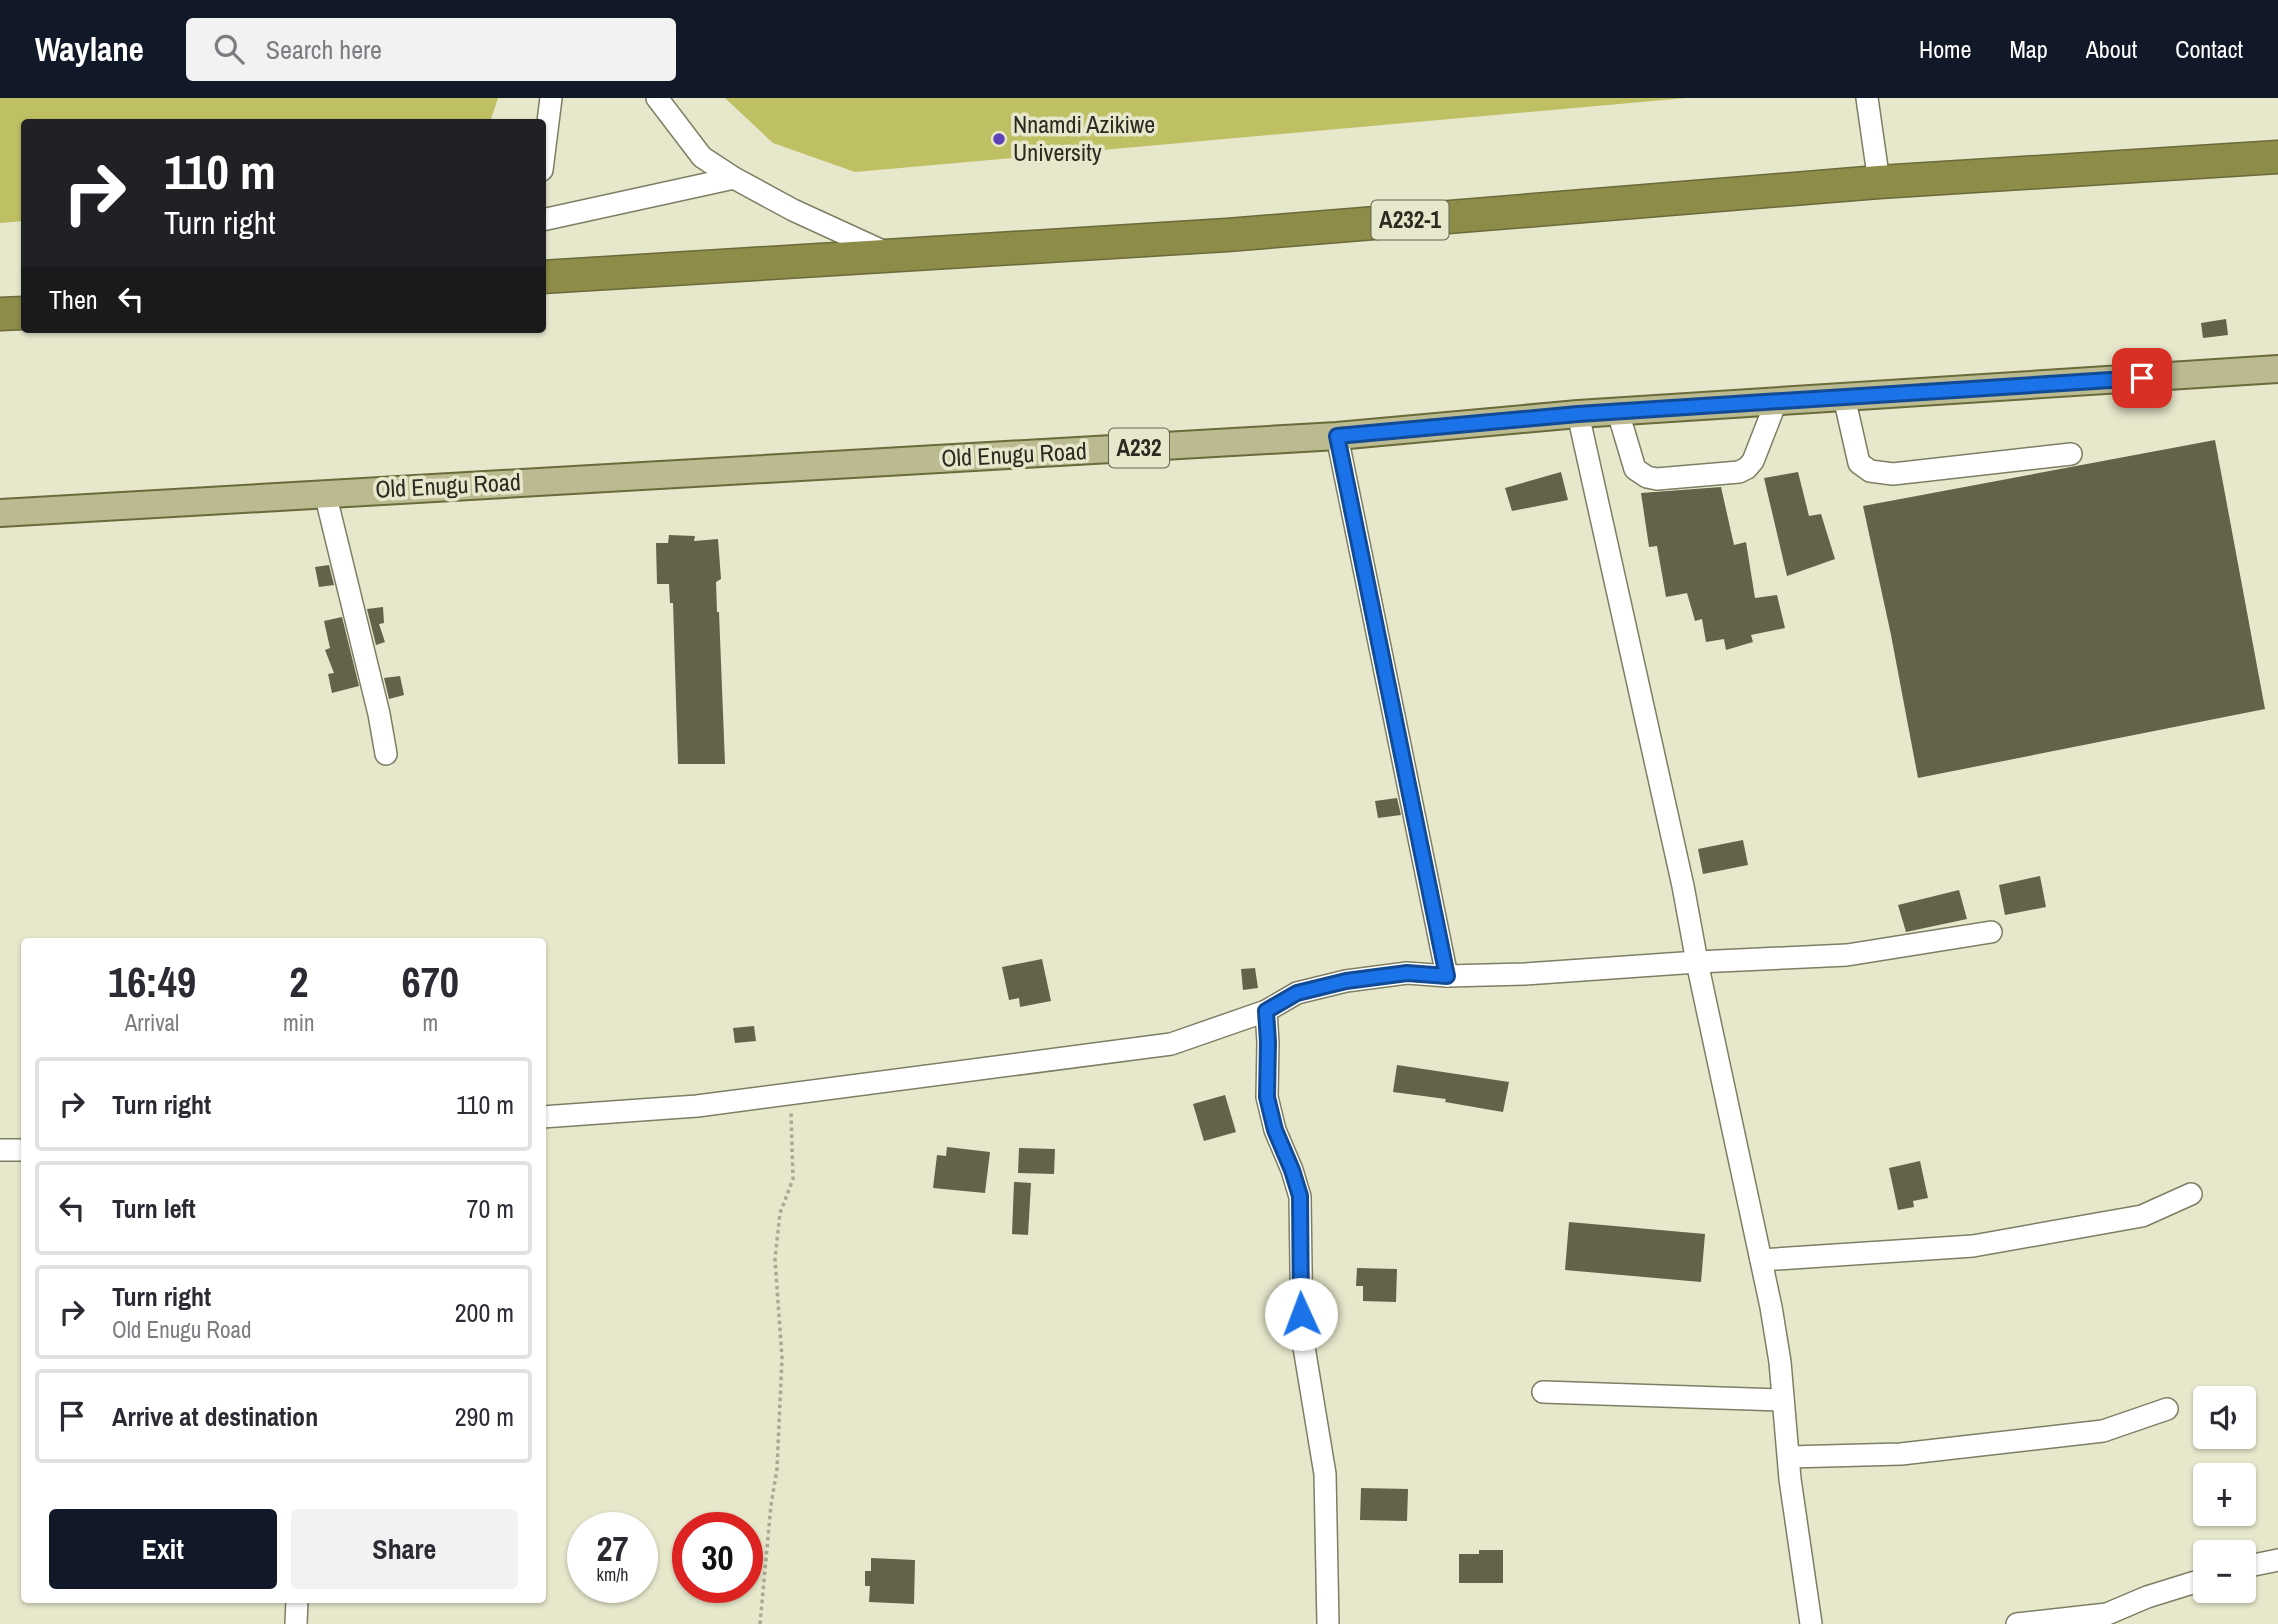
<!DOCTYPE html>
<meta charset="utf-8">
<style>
body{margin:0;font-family:"Archivo Narrow",sans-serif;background:#f2f2f3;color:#2b2b33;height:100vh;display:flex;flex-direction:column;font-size:26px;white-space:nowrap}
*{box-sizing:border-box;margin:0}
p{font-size:23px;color:#7c7c81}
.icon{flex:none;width:38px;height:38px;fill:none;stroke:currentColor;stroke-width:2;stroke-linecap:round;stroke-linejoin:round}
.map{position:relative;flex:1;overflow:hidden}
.panel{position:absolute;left:21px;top:840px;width:525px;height:665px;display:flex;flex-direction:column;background:#fff;border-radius:7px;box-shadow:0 2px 5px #0004}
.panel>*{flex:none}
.hud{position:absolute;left:21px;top:21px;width:525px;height:214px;border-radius:7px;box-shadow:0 2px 5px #0004;background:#202124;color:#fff;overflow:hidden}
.buttons{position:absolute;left:2193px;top:1288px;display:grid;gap:14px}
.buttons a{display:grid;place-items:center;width:63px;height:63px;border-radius:7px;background:#fff;box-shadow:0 2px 5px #0004;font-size:35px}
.speed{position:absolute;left:567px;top:1414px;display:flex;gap:14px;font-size:35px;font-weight:700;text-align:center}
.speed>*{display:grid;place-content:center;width:91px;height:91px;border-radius:50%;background:#fff;box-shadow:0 2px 5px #0004;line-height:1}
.speed small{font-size:18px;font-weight:400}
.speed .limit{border:10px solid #d22;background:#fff;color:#111}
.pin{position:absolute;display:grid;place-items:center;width:60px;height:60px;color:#fff;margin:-30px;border-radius:14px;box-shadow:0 4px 10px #0006}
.me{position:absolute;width:77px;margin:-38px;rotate:358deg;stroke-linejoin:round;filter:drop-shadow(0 0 5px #0008)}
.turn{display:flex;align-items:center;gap:24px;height:147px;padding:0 28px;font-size:32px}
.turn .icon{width:91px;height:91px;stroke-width:2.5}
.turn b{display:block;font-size:49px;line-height:60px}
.then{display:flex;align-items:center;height:66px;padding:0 28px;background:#0003;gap:14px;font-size:26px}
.eta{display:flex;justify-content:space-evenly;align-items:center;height:119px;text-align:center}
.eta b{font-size:42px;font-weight:700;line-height:49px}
.cta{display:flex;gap:14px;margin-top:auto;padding:14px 28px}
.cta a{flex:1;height:80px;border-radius:7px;background:#111827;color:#fff;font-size:28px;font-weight:700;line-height:80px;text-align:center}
.cta a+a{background:#f2f2f3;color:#2b2b33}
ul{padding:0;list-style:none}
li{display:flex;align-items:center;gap:21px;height:94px;margin:0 14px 10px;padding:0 14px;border:4px solid #e1e1e2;border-radius:7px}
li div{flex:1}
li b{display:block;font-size:26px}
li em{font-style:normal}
header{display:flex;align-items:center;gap:42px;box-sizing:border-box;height:98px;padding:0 35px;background:#111827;color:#fff}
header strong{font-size:33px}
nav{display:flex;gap:38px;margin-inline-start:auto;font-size:24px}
.search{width:490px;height:63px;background:#f2f2f3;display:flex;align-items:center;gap:18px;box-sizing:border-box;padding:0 24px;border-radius:7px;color:#7c7c81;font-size:26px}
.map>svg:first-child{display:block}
.green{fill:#bfbf64}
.building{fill:#63634b}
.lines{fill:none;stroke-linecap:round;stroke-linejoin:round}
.minor-casing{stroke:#7d7e64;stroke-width:24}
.major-casing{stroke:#6b6a3a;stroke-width:30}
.highway-casing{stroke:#6b6a3a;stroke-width:35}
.path{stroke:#a9aa94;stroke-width:3.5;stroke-dasharray:3.5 3.5;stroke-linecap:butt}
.minor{stroke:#fff;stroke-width:21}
.major{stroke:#bbba91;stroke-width:26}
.highway{stroke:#8d8c48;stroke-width:32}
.route-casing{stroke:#114b97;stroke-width:18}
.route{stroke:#1a73e8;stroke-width:12}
.poi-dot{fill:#5f43bb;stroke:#e6e7cb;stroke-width:2.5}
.labels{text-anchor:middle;stroke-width:7;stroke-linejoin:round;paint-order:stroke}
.shield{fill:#e6e7cb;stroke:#636354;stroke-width:2}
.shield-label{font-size:23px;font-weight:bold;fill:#2b2b21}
.poi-label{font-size:24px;fill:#2b2b21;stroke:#e6e7cb;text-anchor:start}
.street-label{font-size:24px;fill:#2b2b21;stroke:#e6e7cb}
</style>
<header>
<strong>Waylane</strong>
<div class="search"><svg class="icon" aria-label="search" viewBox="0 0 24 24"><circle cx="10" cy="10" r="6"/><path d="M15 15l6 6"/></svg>Search here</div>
<nav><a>Home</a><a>Map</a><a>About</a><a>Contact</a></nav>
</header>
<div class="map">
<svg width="2278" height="1526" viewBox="0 0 2278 1526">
<rect width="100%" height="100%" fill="#e6e7cb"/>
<g class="green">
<path d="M0,0H498L490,24H24V123L0,125Z"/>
<path d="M725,0H1686L855,74L773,45Z"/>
</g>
<g class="building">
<path d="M2226,221L2228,237L2203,240L2201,225Z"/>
<path d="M2215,342L2265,611L1918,680L1891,537L1863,408Z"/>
<path d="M1561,374L1568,402L1512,413L1505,390Z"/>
<path d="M1798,374L1809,418L1821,416L1835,461L1787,478L1764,380Z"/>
<path d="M1721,389L1734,447L1746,444L1755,500L1777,497L1785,530L1751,537L1753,544L1726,552L1724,541L1706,544L1702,521L1695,523L1687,495L1666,499L1657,448L1649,449L1641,395Z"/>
<path d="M669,437L695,438L694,443L718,441L721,481L716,484L717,514H719L725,666H678L673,505H670L669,486H657L656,445H668Z"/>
<path d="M329,467L334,487L319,489L315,469Z"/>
<path d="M383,509L384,525L379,526L385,544L376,547L367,511Z"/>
<path d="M342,519L359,588L332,595L328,576L334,575L325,552L330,550L324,523Z"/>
<path d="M400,578L404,597L389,601L384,580Z"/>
<path d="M1397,700L1401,717L1378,720L1375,703Z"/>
<path d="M1743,742L1748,767L1703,776L1698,751Z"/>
<path d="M2040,778L2046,809L2005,817L1999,787Z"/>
<path d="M1959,792L1967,821L1906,834L1898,807Z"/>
<path d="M1042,861L1051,903L1020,909L1019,900L1009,902L1002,869Z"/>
<path d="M1255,870L1258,890L1243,892L1241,871Z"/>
<path d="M754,928L756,943L735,945L733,930Z"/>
<path d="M1397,967L1509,984L1503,1014L1445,1004L1446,1001L1393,994Z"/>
<path d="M1225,997L1236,1034L1204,1043L1193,1006Z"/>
<path d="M947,1049L990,1054L985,1095L933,1090L937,1057L946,1058Z"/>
<path d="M1019,1050L1055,1051L1054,1076L1018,1075Z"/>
<path d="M1920,1063L1928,1100L1913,1103L1914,1109L1898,1112L1889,1070Z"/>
<path d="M1014,1084L1031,1085L1028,1137L1012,1136Z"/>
<path d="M1569,1124L1705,1136L1701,1184L1565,1172Z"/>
<path d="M1357,1170L1397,1171L1396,1204L1363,1203V1188H1356Z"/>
<path d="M1361,1390L1408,1391L1407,1423L1360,1422Z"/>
<path d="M1479,1452H1503V1485H1459V1456H1479Z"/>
<path d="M871,1460L915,1462L914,1506L869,1504L870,1488H865V1473H871Z"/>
</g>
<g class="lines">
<defs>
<g id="minor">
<path d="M657,0L702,59L734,80L793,112L889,156"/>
<path d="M1867,0L1879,84"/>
<path d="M542,72L551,0"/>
<path d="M542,122L734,80"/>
<path d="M1844,299L1859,365L1870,373L1893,376L2071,356"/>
<path d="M1618,314L1635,371L1647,379L1657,381L1739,374L1747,370L1753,363L1776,304"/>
<path d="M1578,316L1683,788L1697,864L1771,1209L1780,1264L1790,1381L1811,1526"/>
<path d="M1337,338L1447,878"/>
<path d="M325,395L379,616L386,656"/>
<path d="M1266,913L1268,944L1267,999L1275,1032L1292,1072L1300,1099L1302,1237L1325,1376L1328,1526"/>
<path d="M542,1019L697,1008L1171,946L1266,913L1297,895L1346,883L1407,875L1447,878L1525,876L1697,864L1847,857L1991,834"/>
<path d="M0,1052H24"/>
<path d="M1761,1162L1973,1148L2142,1118L2191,1096"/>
<path d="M1543,1294L1783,1302"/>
<path d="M1789,1359L1901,1356L2103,1333L2167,1311"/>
<path d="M2244,1469L2278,1462"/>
<path d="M296,1526L297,1502"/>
<path d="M2017,1526L2107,1516L2147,1499L2205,1481"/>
</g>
<path id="major" d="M0,415L1337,338L1578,316L2278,271"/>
<g id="highway">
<path d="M542,179L1227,137L1879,84L2278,59"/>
<path d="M0,216L24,215"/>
</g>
</defs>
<use href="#minor" class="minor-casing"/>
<use href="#major" class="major-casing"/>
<use href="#highway" class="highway-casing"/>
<path class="path" d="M760,1526L771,1407L777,1371L782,1260L775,1161L780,1115L793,1081L791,1014"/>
<use href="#minor" class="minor"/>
<use href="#major" class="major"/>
<use href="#highway" class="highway"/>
</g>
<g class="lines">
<defs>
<path id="route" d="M1301,1216L1300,1098L1292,1072L1275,1032L1267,999L1268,944L1266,913L1297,895L1346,883L1407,875L1447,878L1337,338L1578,316L2142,280"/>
</defs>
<use href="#route" class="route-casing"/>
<use href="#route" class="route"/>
</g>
<circle class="poi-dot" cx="999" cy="41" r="7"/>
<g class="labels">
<g class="shield">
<rect x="1371.5" y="102.5" width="77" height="39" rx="5"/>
<rect x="1109" y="330.5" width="60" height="39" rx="5"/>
</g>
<g class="shield-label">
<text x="1410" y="130">A232-1</text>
<text x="1139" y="358">A232</text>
</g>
<g class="poi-label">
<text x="1013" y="35">Nnamdi Azikiwe<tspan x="1013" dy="28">University</tspan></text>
</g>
<g class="street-label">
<text transform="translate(1014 357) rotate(-3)" y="8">Old Enugu Road</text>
<text transform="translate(448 388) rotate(-3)" y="8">Old Enugu Road</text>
</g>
</g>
</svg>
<div class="buttons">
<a><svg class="icon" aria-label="sound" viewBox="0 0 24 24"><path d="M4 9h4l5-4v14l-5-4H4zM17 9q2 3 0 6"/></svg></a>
<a>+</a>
<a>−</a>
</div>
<div class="speed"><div>27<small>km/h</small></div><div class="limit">30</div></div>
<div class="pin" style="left:2142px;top:280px;background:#d93025"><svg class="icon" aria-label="arrive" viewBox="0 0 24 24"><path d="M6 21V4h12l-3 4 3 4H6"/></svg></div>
<svg class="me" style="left:1301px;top:1216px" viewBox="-20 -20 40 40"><circle r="19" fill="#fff"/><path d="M0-13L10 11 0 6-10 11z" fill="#1a73e8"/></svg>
<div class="hud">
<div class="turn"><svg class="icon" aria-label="right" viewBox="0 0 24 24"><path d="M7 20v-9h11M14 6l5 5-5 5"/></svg><div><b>110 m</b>Turn right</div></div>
<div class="then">Then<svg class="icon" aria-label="left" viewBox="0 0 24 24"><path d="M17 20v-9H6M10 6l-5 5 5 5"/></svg></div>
</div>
<section class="panel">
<div class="eta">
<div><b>16:49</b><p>Arrival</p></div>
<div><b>2</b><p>min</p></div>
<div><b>670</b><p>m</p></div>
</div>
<ul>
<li><svg class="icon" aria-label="right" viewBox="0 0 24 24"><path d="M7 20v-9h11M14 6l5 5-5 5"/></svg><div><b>Turn right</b></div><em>110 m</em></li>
<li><svg class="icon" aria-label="left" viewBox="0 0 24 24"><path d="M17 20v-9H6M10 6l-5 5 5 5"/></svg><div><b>Turn left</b></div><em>70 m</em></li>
<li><svg class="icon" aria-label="right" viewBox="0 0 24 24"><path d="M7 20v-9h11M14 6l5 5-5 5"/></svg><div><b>Turn right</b><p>Old Enugu Road</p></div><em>200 m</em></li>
<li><svg class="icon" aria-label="arrive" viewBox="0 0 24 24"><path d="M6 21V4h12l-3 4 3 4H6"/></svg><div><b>Arrive at destination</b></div><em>290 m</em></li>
</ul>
<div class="cta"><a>Exit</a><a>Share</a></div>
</section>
</div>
